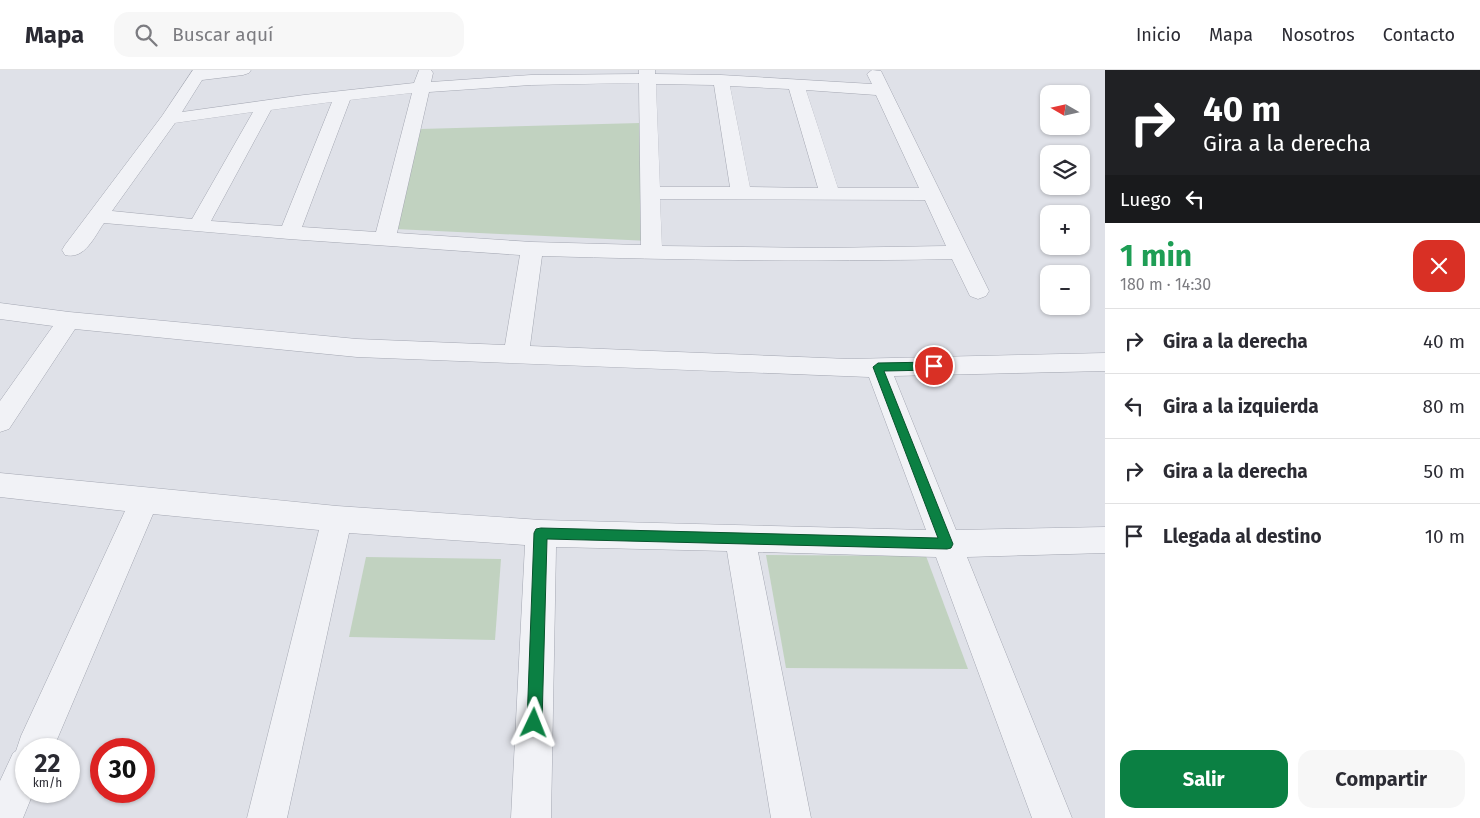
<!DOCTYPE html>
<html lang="es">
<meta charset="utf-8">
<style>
body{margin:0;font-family:"Fira Sans",sans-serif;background:#f7f7f7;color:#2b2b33;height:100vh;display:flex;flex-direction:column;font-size:19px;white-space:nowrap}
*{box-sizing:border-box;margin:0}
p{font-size:16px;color:#7c7c81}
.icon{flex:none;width:28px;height:28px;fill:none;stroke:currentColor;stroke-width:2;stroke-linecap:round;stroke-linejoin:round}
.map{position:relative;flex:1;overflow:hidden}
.panel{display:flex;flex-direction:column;background:#fff;width:375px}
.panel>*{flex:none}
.hud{background:#202124;color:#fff;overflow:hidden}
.needle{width:32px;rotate:279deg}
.controls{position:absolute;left:1040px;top:15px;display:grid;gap:10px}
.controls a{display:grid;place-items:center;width:50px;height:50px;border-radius:10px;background:#fff;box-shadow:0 1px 4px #0004;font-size:25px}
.speed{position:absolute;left:15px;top:668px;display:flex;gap:10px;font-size:25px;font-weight:700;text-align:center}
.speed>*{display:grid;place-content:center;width:65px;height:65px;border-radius:50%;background:#fff;box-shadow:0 1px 4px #0004;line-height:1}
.speed small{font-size:12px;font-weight:400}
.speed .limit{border:8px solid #d22;background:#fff;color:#111}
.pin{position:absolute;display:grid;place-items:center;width:42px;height:42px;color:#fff;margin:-21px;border:2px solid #fff;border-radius:50%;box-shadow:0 1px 5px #0007}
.me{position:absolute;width:55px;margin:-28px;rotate:2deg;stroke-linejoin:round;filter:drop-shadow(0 0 4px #0008)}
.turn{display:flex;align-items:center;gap:18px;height:105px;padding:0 15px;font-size:22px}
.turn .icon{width:65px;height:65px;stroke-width:2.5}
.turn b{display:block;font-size:35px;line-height:42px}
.then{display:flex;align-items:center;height:48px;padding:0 15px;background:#0003;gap:10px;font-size:19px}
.round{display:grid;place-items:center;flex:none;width:52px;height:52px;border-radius:15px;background:#f7f7f7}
.summary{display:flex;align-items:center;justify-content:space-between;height:85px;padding:0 15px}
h1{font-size:30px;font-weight:700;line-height:38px;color:#1e9e55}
.cta{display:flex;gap:10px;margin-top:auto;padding:10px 15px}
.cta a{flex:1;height:58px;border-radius:15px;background:#0b8043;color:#fff;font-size:20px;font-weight:700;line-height:58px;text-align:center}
.cta a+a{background:#f7f7f7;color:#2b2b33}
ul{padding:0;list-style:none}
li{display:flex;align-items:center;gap:15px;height:65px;padding:0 15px;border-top:1px solid #e1e1e2}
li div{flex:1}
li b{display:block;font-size:19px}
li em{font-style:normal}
header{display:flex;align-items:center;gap:30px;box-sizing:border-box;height:70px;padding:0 25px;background:#fff;border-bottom:1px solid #e1e1e2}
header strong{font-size:24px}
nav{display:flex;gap:28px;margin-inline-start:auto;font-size:18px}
.search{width:350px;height:45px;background:#f7f7f7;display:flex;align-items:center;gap:12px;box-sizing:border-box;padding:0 18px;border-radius:15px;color:#7c7c81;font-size:19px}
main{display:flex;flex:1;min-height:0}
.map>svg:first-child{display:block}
.green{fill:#c1d2c0}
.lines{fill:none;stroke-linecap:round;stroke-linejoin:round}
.minor-casing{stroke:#a4a7b2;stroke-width:1}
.minor{fill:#f1f2f6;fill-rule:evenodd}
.route{fill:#0b8043;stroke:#07532c}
</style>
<header>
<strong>Mapa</strong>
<div class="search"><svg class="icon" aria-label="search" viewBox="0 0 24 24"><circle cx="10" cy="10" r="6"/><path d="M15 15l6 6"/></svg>Buscar aquí</div>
<nav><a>Inicio</a><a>Mapa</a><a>Nosotros</a><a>Contacto</a></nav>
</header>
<main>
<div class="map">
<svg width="1105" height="748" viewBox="0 0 1105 748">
<rect width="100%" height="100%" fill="#dfe1e8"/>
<g class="green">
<path d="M640,53L649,171L395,159L420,59Z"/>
<path d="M766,485L926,486L968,599L786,598Z"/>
<path d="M366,487L501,489L495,570L349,567Z"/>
</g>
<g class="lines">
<defs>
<path id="minor" d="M193,0H251L249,3L243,5L202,10L182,42L304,25L414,13L419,0H431L433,3L431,12L531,5L639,4V0H655V4L721,5L872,14L867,4L872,0L881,1L989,221L986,226L978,229L970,226L952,189C815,192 679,190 542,186L530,276L849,289L1105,283V301L894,306L956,460L1105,457V483L967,487L1072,748H1032L936,487L758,482L811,748H771L727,481L556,477L551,748H511L525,475L349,463L287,748H247L319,460L153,444L53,679H26V721H34L23,748H0V711L13,683L16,681L21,666L125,441L0,427V403L337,436L541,450L926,460L869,307L357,287L75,259L9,359L0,362V331L53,256L0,249V233L69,242L357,269L505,275L520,185L289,169L104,153C94,167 85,190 65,185L62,180L65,175L162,46ZM639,13L641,175L532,172L397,163L429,22L531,15ZM656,14L714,15L730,117H660ZM730,16L789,19L818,118L750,117ZM806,20L876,25L919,118H838ZM412,23L376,162L302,157L350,30ZM332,32L282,156L211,151L271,40ZM253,42L192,149L112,141L175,53ZM660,129L925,130L946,176L824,178L662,176Z"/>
</defs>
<use href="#minor" class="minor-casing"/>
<use href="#minor" class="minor"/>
</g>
<path class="route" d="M934,292L940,296L934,300L884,301L953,474L951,478L947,479L547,469L542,653L539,658L534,661L529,658L527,653L534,463L536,459L541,458L938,468L873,297L878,293Z"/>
</svg>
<div class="controls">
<a><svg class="needle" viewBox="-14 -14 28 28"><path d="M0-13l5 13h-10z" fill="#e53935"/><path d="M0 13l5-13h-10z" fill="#7c7c81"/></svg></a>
<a><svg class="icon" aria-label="layers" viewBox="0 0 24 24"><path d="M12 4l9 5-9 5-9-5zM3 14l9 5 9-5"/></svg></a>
<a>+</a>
<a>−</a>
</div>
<div class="speed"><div>22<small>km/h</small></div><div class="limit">30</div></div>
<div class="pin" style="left:934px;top:296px;background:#d93025"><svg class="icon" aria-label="arrive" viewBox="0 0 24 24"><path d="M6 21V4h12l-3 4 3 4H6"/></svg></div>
<svg class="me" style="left:534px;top:653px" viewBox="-20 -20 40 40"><path d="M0-17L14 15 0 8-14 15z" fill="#0b8043" stroke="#fff" stroke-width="4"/></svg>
</div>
<section class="panel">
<div class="hud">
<div class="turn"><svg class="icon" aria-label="right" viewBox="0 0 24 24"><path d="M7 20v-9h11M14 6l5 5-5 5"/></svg><div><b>40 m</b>Gira a la derecha</div></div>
<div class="then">Luego<svg class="icon" aria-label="left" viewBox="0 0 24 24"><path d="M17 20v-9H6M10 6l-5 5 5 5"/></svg></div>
</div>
<div class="summary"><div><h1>1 min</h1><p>180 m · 14:30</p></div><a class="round" style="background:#d93025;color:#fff"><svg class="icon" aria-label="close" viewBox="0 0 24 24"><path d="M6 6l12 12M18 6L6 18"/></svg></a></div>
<ul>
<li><svg class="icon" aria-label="right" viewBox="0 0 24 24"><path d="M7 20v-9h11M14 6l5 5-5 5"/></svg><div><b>Gira a la derecha</b></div><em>40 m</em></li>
<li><svg class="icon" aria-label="left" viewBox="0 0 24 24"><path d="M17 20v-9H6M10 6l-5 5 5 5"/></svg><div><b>Gira a la izquierda</b></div><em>80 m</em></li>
<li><svg class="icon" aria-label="right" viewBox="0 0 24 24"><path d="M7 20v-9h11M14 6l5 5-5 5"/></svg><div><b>Gira a la derecha</b></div><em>50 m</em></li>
<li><svg class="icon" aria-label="arrive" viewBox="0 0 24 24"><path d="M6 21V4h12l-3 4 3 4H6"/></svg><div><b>Llegada al destino</b></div><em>10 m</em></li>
</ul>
<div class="cta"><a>Salir</a><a>Compartir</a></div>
</section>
</main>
